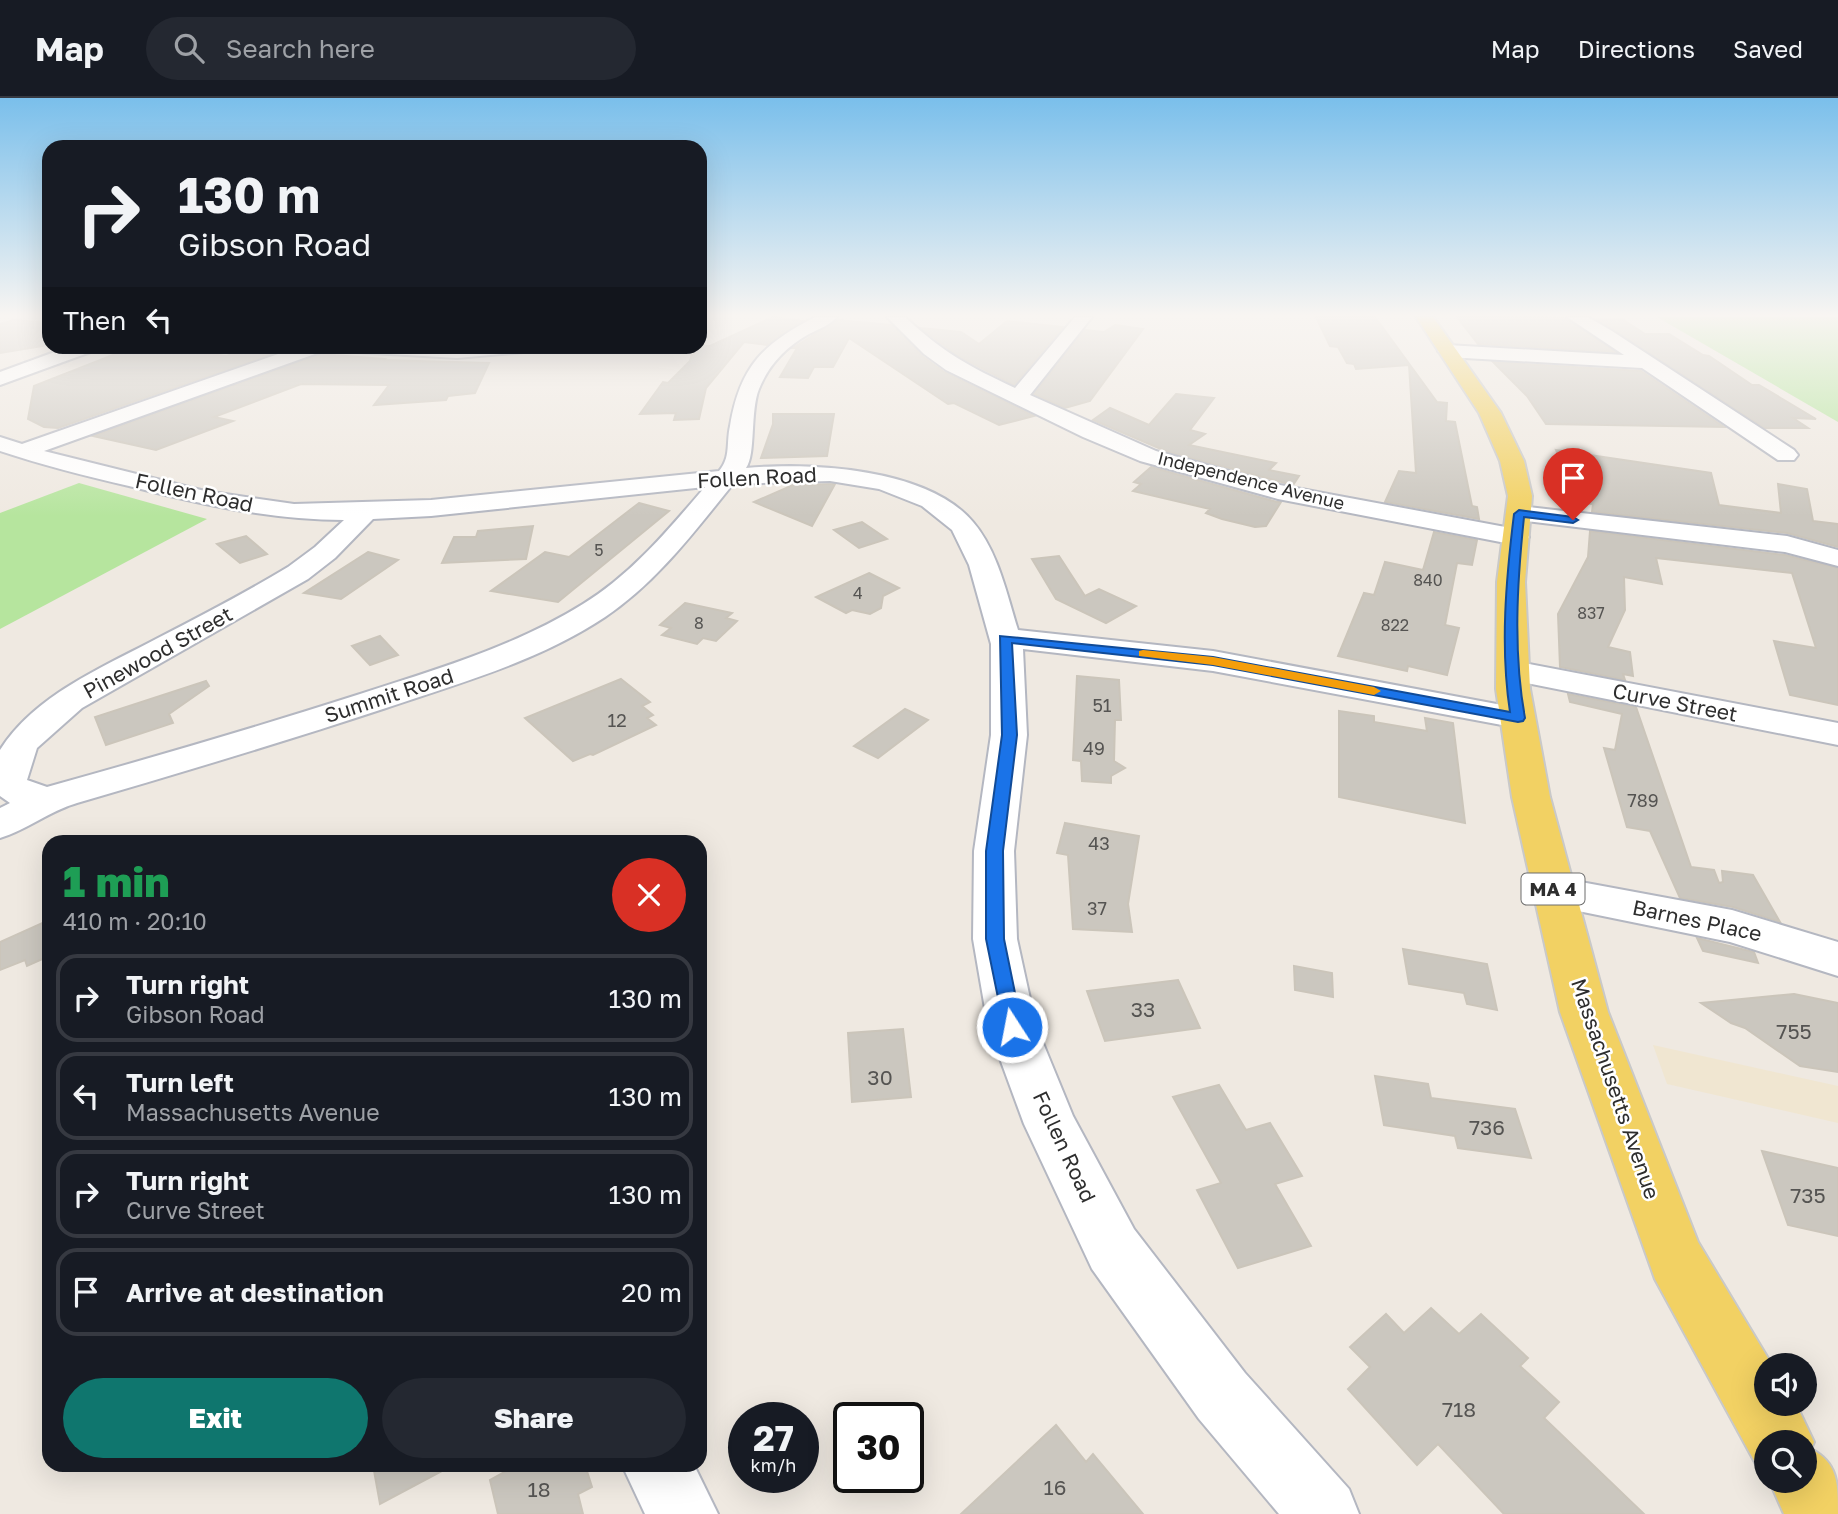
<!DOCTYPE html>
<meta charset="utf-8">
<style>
body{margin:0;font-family:"Golos Text",sans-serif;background:#242831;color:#f1f3f6;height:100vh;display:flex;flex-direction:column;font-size:26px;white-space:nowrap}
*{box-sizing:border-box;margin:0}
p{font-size:23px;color:#9ea1a6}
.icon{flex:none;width:38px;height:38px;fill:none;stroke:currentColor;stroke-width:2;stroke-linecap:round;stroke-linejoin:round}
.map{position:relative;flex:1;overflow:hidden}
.sheet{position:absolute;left:42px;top:737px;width:665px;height:637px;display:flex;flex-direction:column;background:#171b24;border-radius:21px;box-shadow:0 7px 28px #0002}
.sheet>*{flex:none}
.hud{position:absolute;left:42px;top:42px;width:665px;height:214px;border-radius:21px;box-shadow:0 7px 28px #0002;background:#171b24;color:#f1f3f6;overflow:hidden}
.controls{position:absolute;left:1754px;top:1255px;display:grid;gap:14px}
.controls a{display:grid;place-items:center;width:63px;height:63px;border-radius:50%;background:#171b24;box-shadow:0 7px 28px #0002;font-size:35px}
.speed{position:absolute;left:728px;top:1304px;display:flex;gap:14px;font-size:35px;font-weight:700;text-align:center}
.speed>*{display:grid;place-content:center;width:91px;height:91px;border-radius:50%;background:#171b24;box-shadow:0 7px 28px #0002;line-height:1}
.speed small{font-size:18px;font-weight:400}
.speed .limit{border:4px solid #111;border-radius:10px;background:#fff;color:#111}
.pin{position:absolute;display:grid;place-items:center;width:60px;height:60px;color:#fff;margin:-72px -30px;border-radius:50% 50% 50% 0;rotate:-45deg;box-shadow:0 0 7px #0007}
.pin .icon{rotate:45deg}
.me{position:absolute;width:77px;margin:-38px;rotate:349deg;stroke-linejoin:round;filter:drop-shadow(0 0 5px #0008)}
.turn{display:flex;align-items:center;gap:24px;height:147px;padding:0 21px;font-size:32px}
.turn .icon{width:91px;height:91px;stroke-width:2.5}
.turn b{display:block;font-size:49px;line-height:60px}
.then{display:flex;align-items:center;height:66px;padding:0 21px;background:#0003;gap:14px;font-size:26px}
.round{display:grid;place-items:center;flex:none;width:74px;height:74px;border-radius:37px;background:#242831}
.headline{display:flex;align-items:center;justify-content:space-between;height:119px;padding:0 21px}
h1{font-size:42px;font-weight:800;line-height:52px;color:#1e9e55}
.primary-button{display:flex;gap:14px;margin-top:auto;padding:14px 21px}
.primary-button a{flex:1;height:80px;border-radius:42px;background:#0f766e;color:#fff;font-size:28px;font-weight:800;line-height:80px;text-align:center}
.primary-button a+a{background:#242831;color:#f1f3f6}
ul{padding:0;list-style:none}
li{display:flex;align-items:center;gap:21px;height:88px;margin:0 14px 10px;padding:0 7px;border:4px solid #363941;border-radius:21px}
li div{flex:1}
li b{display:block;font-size:26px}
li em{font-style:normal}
header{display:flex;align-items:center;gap:42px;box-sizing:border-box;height:98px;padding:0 35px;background:#171b24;border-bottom:2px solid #363941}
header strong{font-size:33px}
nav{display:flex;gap:38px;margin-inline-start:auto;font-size:24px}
.search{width:490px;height:63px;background:#242831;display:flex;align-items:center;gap:18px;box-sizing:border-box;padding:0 24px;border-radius:38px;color:#9ea1a6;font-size:26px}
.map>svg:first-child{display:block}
.education{fill:#f0e6d1}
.green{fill:#b6e59e}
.building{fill:#cbc7bf;stroke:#cbc5ba;stroke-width:2}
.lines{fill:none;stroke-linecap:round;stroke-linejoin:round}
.minor-casing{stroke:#b4b7c1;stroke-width:4}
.major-casing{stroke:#c9c9c9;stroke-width:4}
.minor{fill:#fff;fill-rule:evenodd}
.major{fill:#f2d163;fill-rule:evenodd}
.route{fill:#1a73e8;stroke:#114b97;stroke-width:2}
.slow{fill:#f59e0b}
.labels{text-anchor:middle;stroke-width:5;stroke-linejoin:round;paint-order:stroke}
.far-number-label{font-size:16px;fill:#555452}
.far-street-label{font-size:18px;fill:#2e2e2e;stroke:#fff}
.number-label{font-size:18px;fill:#555452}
.shield{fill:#fff;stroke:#6d6d6d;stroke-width:2}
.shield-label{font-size:19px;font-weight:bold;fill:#2e2e2e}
.street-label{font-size:21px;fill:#2e2e2e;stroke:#fff}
.near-number-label{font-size:21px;fill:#555452}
</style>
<header>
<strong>Map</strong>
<div class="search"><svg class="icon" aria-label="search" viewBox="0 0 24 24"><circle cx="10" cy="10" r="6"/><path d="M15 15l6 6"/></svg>Search here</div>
<nav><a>Map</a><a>Directions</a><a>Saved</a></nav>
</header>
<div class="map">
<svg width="1838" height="1416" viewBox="0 0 1838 1416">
<rect width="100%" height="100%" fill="#efe9e1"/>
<path class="education" d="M1653,947L1838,988V1025L1667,986Z"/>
<g class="green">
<path d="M1657,219H1838V324Z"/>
<path d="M79,385L207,421L0,531V415Z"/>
</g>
<g class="building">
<path d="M773,219L803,223L767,247L744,244L706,290L699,321L674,322L676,315L640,316L663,284L668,285L690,263L694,248H710Z"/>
<path d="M1316,219H1375L1437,304L1447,305L1446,323L1455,324L1472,408L1477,409L1479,421L1385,404L1399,373L1416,375L1409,267L1356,271L1354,266L1347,265L1338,249L1330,248Z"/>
<path d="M1457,219L1565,220L1615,254L1478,246Z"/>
<path d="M1597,221H1622L1645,236H1669L1703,257L1709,258L1752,287H1759L1816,321L1793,320L1808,330H1764Z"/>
<path d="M14,222L49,225V247L0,255V226Z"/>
<path d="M837,222L892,227L922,258L944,274L1034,318L999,327L954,305L948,306L849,240L833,269H814L808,280L780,279L797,250H793Z"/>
<path d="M1007,223L1063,229L1014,287L958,258L921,230L961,234L979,246Z"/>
<path d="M1115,227L1143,231L1090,303L1065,310L1034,296L1085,232L1104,234Z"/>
<path d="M262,248L286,251L58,330L44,329L28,321L34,288L128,251L143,253L154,249L226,258Z"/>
<path d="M321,256L384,261L382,262L489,265L475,295L448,298L446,302L374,307L389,287L301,286L214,319L233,323L156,352L93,338Z"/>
<path d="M1493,264L1641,273L1724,329L1546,326L1527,298Z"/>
<path d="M1176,296L1214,300L1190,332L1205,336L1189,347L1276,365L1269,372L1299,378L1293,387L1168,354L1093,322L1110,310L1149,327Z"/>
<path d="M773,316H834L827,358L761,360L773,326Z"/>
<path d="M1556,352L1711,375L1719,407L1781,415L1778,386L1807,391L1813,423L1838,426V449L1787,435L1592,414L1593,406L1579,405Z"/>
<path d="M1151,369L1277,404H1281L1266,428L1255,429L1222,421L1206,415L1210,411L1133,393L1141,386L1134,384Z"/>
<path d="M835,386L812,428L754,404L793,387Z"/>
<path d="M639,405L669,413L558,504L491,493L545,454L569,459Z"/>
<path d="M862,424L887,441L859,450L834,432Z"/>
<path d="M533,428L526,461L442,465L454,439H476L478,433Z"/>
<path d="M1590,433L1785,457L1838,470V607L1790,597L1774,543L1816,550L1792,475L1656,460L1662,486L1624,479L1625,512L1608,549L1630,554L1633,578L1623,576L1625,582L1560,569L1558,516L1588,459Z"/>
<path d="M1434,434L1477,442L1472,467L1457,465L1445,527L1459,530L1447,577L1408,568L1407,573L1338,558L1364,495L1374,497L1385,464L1423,472Z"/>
<path d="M246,438L267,456L240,465L217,446Z"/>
<path d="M368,454L398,462L341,501L304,495Z"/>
<path d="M1059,458L1085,498L1099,491L1136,508L1106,525L1056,501L1032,461Z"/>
<path d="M869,475L899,490L883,498L881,510L870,516L852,512L846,515L816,499Z"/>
<path d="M685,505L732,515L726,520L737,523L716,543L703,540L697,546L662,537L671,530L660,527Z"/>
<path d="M380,538L398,557L370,567L352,548Z"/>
<path d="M1077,578L1119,582L1121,622H1115L1114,663L1125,670L1111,678V685L1082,683L1081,663L1073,662Z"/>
<path d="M621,581L650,604L642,608L653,617L647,620L656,627L593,657L590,656L573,663L525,620Z"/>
<path d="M206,583L209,588L169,616L173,625L106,647L95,619Z"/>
<path d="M1568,596L1636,609L1691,769L1714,772L1719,785L1723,784L1722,773L1753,777L1780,824L1733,809L1680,800L1650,733L1627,729L1604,650L1615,652L1622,616L1570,604Z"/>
<path d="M905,611L928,622L878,660L854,648Z"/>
<path d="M1339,613L1374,618V624L1427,633L1425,620L1453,625L1465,725L1339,699Z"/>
<path d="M1065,725L1139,738L1128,806L1132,834L1073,831L1068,757L1057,755Z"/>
<path d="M49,822V858L27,868L25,862L0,872V844Z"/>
<path d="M1697,840L1754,854L1758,865L1703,853Z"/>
<path d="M1403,851L1487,866L1497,912L1467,906L1464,895L1409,886Z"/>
<path d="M1294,868L1332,875L1333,899L1295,892Z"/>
<path d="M1178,882L1200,930L1105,943L1087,893Z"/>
<path d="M1794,896L1838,905V974L1800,968L1745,930L1731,925L1701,905Z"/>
<path d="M903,931L911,999L852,1004L848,935Z"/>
<path d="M1375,978L1428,986L1431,1000L1515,1011L1531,1060L1458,1050L1455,1038L1384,1027Z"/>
<path d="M1219,987L1246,1032L1270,1025L1302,1078L1275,1086L1311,1148L1238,1170L1197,1092L1221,1085L1173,999Z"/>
<path d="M1762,1053L1838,1070V1138L1788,1127Z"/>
<path d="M1431,1210L1459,1236L1481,1216L1528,1260L1520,1268L1559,1304L1544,1320L1644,1416H1504L1438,1346L1417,1367L1348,1291L1370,1269L1350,1249L1386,1216L1404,1235Z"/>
<path d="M1056,1327L1086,1364L1093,1356L1143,1416H961Z"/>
<path d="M373,1367H453L380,1406Z"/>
<path d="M517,1367H585L592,1389L578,1396L583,1416H498L490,1382Z"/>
</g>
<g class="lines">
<defs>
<g id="minor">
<path d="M815,219H837C830,227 819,231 809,236C786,249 769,266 759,291C750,312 756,357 746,370C811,364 928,370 973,424C998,453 1007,497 1018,532L1213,553L1518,610L1530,613L1535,620L1530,627L1518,630L1213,573L1023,551L1027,637L1014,753L1017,841L1036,928L1073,1018L1134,1131L1245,1275L1349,1391L1359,1416H1279L1199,1321L1092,1171L1024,1026L988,928L973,841L974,753L991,637V546L969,467L952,432L922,408L879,391L830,383L733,386C694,434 657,484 605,519C539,563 460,585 386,610C283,644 180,675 77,705C49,713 27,732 0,740V710L10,705L0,698V652C34,598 101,570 156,541C201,518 245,495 288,469L315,449L344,422C270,422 200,406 129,388C85,378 42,367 0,353V339L22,346L301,248H329L326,252L44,353L205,393L294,406L431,402L719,373C731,359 726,346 730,328C740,268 763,246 815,219ZM705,389C668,432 632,476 583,506C514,549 434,572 357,597C254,630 151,660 47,689L27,682L37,650L82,610L308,481L335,460L373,421L431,418Z"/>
<path d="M887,219H905C944,255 968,268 1015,290L1075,219H1092L1030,297L1156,353L1280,387L1516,431L1525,433L1529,439L1525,445L1516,447L1278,401L1140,363L1083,339L946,272L924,256Z"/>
<path d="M1567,219H1588L1612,233L1794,352L1798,357L1794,362H1778L1642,270L1447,259L1438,253L1447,247L1624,257Z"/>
<path d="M71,248H99L96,252L0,287V274Z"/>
<path d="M330,248H544L535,253L457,260L339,253Z"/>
<path d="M1519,408L1787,438L1838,452V468L1785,454L1510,421L1506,416L1510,411Z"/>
<path d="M1513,563L1838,625V647L1501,580L1497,573L1501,566Z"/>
<path d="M1554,779L1732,812L1838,844V878L1730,844L1539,805L1533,794L1539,783Z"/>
<path d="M622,1367H694L718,1416H645Z"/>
</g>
<path id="major" d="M1416,219H1433L1501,315L1524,363L1532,398L1525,484L1530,591L1550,699L1608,914L1698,1144L1772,1267H1766V1306H1796L1814,1344L1811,1351C1838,1365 1838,1385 1838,1416H1784L1769,1382H1804V1344H1766V1371L1757,1368L1655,1181L1560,914L1512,699L1496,591L1497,484L1508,398L1500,363L1479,315Z"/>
</defs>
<use href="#minor" class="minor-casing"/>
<use href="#major" class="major-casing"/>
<use href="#minor" class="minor"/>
<use href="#major" class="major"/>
</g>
<linearGradient id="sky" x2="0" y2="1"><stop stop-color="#7abfeb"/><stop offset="0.52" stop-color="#f8f5f2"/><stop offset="1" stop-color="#f8f5f2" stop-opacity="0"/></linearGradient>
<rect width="1838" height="418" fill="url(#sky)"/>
<path class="route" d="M1519,412L1573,419L1578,422L1573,425L1524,419C1517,486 1513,554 1525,620L1523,623L1518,624L1213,567L1012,545L1017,637L1003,753L1004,841L1022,929L1019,934L1012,937L1005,934L986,841V753L1002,637L1000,538L1213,559L1510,614C1500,549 1506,481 1514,416Z"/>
<path class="slow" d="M1143,552L1213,559L1374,589L1381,593L1374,597L1213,567L1139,558V553Z"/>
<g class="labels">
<g class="far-number-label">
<text x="599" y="458">5</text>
<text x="1428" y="488">840</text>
<text x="858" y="501">4</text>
<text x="1591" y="521">837</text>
<text x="699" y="531">8</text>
<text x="1395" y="533">822</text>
</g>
<g class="far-street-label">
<text transform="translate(1251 383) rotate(14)" y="6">Independence Avenue</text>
</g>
<g class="number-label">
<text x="1102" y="614">51</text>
<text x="617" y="629">12</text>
<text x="1094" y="657">49</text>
<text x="1643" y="709">789</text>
<text x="1099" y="752">43</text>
<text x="1097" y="817">37</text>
</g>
<rect class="shield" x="1521.5" y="775.5" width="63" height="31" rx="5"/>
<g class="shield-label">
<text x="1553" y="798">MA 4</text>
</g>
<g class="street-label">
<text transform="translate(757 380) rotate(-3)" y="7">Follen Road</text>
<text transform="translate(194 395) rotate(12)" y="7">Follen Road</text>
<text transform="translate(158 555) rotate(-29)" y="7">Pinewood Street</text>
<text transform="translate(389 598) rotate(-18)" y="7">Summit Road</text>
<text transform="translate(1675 605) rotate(11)" y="7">Curve Street</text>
<text transform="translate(1697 823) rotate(12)" y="7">Barnes Place</text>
<text transform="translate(1615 991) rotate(71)" y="7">Massachusetts Avenue</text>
<text transform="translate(1064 1049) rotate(65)" y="7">Follen Road</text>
</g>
<g class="near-number-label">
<text x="1143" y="919">33</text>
<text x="1794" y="941">755</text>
<text x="880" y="987">30</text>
<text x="1487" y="1037">736</text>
<text x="1808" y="1105">735</text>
<text x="1459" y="1319">718</text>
<text x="1055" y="1397">16</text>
<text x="539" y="1399">18</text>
</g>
</g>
</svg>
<div class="controls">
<a><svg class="icon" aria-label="sound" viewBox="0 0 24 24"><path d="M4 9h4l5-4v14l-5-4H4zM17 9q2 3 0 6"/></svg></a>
<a><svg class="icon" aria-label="search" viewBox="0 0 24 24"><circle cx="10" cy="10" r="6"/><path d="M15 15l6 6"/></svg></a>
</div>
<div class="speed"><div>27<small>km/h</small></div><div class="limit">30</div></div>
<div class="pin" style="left:1573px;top:422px;background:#d93025"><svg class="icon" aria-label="arrive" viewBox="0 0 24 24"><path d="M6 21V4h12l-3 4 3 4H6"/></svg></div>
<svg class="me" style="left:1012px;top:929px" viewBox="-20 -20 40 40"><circle r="17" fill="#1a73e8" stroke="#fff" stroke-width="3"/><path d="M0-11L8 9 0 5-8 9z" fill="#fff"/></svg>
<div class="hud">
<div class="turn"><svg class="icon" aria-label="right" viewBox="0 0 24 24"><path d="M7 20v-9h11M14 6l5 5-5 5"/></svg><div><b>130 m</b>Gibson Road</div></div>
<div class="then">Then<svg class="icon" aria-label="left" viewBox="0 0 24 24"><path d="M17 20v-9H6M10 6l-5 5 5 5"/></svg></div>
</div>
<section class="sheet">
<div class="headline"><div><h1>1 min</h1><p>410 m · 20:10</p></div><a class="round" style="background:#d93025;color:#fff"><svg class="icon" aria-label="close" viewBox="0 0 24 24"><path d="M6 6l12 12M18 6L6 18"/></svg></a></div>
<ul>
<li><svg class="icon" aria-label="right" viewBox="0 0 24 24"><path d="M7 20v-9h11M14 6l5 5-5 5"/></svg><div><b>Turn right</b><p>Gibson Road</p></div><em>130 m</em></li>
<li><svg class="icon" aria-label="left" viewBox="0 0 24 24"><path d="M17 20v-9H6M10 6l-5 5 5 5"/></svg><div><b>Turn left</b><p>Massachusetts Avenue</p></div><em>130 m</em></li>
<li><svg class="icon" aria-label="right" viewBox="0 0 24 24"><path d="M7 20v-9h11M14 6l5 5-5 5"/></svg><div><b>Turn right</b><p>Curve Street</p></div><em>130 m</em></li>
<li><svg class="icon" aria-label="arrive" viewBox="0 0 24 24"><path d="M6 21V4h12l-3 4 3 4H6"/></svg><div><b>Arrive at destination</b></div><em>20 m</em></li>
</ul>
<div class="primary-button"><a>Exit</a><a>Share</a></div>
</section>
</div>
